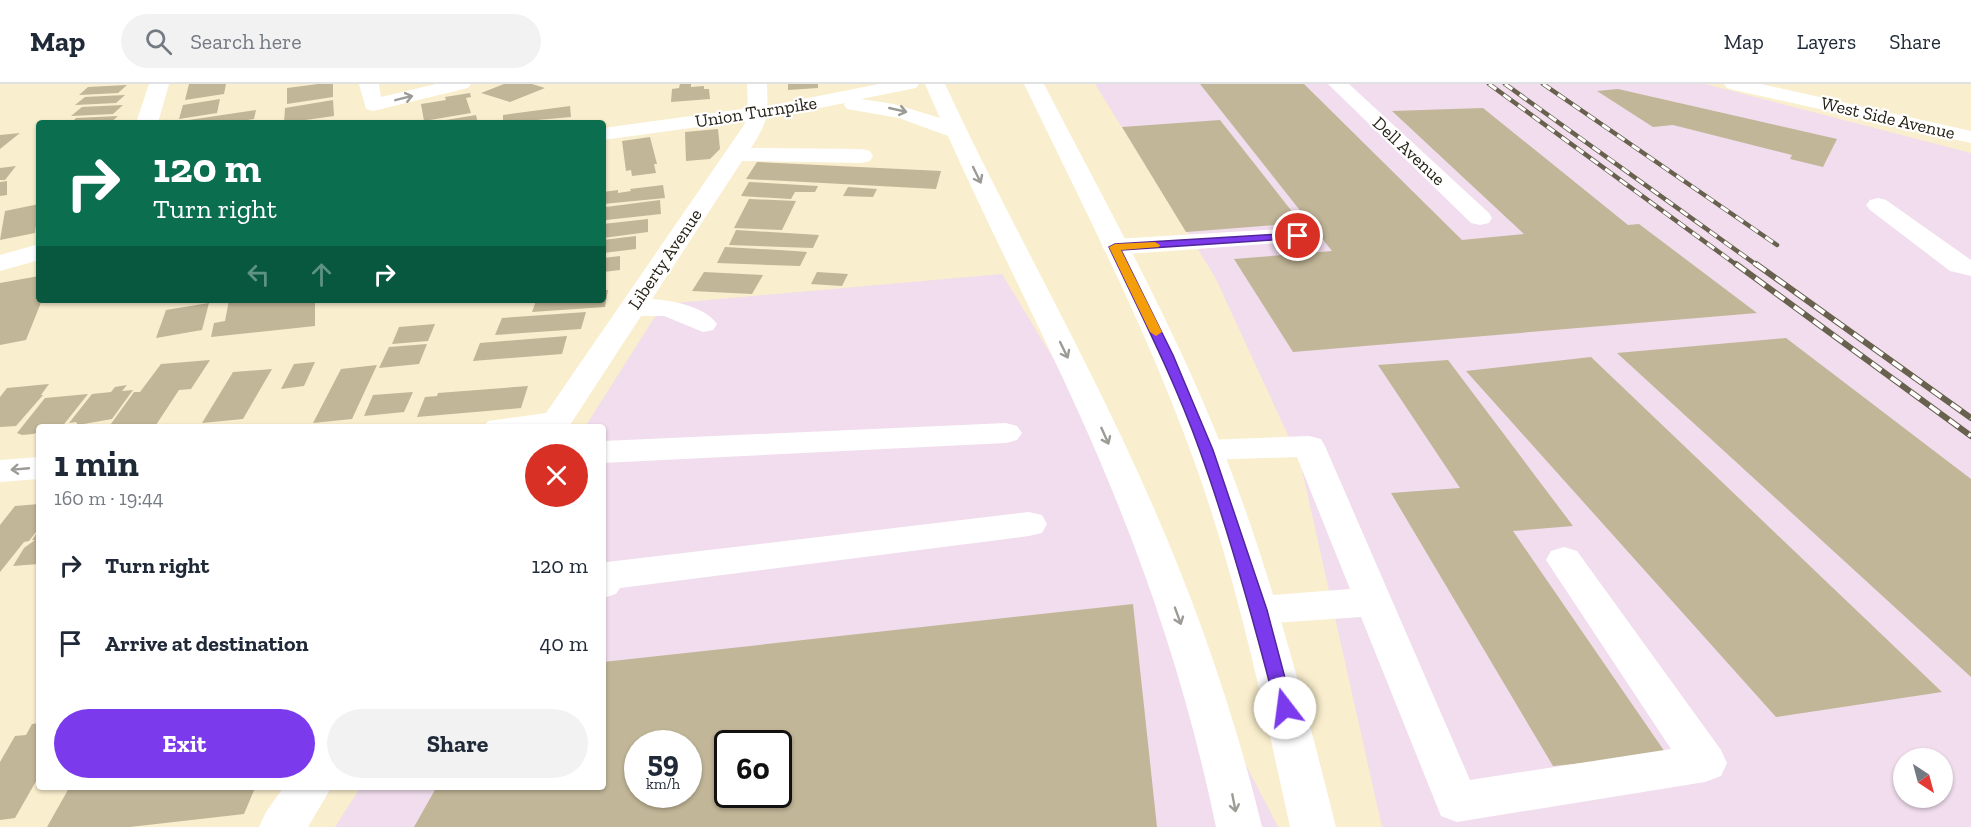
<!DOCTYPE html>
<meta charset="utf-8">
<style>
body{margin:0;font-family:"Zilla Slab",serif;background:#f2f2f3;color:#1f2937;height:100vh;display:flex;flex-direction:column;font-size:22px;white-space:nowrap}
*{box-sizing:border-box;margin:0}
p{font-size:20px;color:#747a83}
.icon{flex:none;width:33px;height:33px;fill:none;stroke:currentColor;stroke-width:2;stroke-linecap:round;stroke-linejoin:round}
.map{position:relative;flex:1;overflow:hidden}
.details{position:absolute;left:36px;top:340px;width:570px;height:366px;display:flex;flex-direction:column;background:#fff;border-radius:6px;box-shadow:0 2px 4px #0004}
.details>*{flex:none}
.guide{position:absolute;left:36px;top:36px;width:570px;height:183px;border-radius:6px;box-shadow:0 2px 4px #0004;background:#0b6e4f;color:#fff;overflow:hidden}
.needle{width:39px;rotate:144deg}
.fabs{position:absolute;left:1893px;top:664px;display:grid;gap:12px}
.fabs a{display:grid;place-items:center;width:60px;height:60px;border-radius:50%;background:#fff;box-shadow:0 2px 4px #0004;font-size:30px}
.speed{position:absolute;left:624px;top:646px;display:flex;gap:12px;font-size:30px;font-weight:700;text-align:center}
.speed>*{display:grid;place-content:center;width:78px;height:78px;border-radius:50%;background:#fff;box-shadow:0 2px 4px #0004;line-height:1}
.speed small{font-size:15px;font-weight:400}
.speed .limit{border:3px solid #111;border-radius:9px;background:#fff;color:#111}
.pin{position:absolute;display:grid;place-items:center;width:51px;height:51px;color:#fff;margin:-26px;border:3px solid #fff;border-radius:50%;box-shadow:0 2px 6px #0007}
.me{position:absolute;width:66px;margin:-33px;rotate:345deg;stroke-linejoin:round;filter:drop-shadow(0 0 4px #0008)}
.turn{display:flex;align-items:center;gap:21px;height:126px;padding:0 18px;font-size:27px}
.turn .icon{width:78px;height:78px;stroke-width:2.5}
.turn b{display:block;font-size:42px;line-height:51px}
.lanes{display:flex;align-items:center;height:57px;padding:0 18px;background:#0003;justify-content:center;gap:30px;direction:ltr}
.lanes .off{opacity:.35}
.round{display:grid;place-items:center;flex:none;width:63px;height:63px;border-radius:32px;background:#f2f2f3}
.headline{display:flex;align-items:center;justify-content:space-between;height:102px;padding:0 18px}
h1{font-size:36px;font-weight:700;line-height:45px}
.button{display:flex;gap:12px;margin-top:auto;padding:12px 18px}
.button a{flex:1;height:69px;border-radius:36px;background:#7c3aed;color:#fff;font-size:24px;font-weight:700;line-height:69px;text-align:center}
.button a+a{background:#f2f2f3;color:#1f2937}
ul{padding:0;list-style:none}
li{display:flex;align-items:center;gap:18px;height:78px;padding:0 18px}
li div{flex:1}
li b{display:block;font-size:22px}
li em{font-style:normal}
header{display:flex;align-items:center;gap:36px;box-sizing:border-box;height:84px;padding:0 30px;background:#fff;border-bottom:2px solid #e0e1e3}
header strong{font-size:28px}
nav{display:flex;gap:33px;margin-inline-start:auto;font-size:21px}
.search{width:420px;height:54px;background:#f2f2f3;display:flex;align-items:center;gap:15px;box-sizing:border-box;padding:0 21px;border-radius:33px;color:#747a83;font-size:22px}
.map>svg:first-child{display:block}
.industrial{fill:#f1dded;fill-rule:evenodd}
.building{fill:#c1b697;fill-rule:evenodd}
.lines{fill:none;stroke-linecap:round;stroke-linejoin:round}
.minor{fill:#fff;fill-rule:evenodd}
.major{fill:#fff;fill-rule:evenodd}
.rail-far1-casing{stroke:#67614e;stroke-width:4.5}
.rail-casing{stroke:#67614e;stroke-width:6}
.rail-far1{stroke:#fff;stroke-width:3;stroke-dasharray:9;stroke-linecap:butt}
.rail{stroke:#fff;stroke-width:4;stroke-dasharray:12;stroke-linecap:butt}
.oneway{stroke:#9d9b96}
.route{fill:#7c3aed;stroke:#51269a;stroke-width:1.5}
.slow{fill:#f59e0b}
.labels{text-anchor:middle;stroke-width:4.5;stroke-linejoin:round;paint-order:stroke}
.far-street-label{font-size:18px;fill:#252115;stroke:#fff}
</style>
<header>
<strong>Map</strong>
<div class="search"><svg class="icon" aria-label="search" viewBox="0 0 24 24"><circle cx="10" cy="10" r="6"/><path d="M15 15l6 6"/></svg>Search here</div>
<nav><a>Map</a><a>Layers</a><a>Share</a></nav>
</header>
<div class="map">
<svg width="1971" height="743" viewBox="0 0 1971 743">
<rect width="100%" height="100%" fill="#f9eecd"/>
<g class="industrial">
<path d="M1095,0H1705L1971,69V743H1382L1300,377L1215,193ZM1904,675H1942V714H1904Z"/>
<path d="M1002,190L1118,381L1245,679L1278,743H335L360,704H603V344L585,343L663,220ZM638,660H688V711H638ZM728,660H778V711H728Z"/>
</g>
<g class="building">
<path d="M189,0H226L224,10L185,16Z"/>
<path d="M318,0H333V13L287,20V4Z"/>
<path d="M504,0H532L545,4L510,18L481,9Z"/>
<path d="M680,0H691V3L704,2V5H709L710,15L671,18L672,5L679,4Z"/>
<path d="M788,0H818V4L788,6Z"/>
<path d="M1200,0H1304L1462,156L1524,150L1392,27L1483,24L1628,141L1639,140L1757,229L1293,268L1234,175L1332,167Z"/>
<path d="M127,1L118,9L79,11L88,3Z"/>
<path d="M1618,5L1837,55L1823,83L1790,75L1792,71L1673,41L1653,43L1597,7Z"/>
<path d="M470,9L471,13L466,14L471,29L424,37L421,20L446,16L445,13Z"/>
<path d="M125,11L116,19L75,21L85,13Z"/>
<path d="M220,15L217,29L179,35L183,21Z"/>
<path d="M333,16L334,32L284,39L285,24Z"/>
<path d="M123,21L113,30L71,32L82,23Z"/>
<path d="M570,22L571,33L503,39V31Z"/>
<path d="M256,26L254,35L228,39H182V37Z"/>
<path d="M476,31L478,39H434V38Z"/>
<path d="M118,32L110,39H71L76,34Z"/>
<path d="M1220,36L1301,139L1186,148L1122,43Z"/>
<path d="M718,45L720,65L710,75L686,77L685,48Z"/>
<path d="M20,49L0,65V51Z"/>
<path d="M650,53L657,80H654L656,89L632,92L631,86L626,87L622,57Z"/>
<path d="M757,78L941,87L936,105L746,95Z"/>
<path d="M16,82L5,96H0V84Z"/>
<path d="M7,97V111L0,112V98Z"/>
<path d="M749,98L818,102L815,108H795L791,115L741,112Z"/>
<path d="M663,101L665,114L603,120V108L618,106V109L631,107L630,105Z"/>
<path d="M848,103L877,105L873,113L843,112Z"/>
<path d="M749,115L796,117L782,146L734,144Z"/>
<path d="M660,116L661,130L606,136V123Z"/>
<path d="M39,120L35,149L0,156L5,127Z"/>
<path d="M648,135V148L603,154V140Z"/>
<path d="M736,146L803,150L819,151L813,164L729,161Z"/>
<path d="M636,152V165L603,169V156Z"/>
<path d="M725,163L795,167L807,168L800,182L717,179Z"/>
<path d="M620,172V186L603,188V174Z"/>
<path d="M704,188L763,191L752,210L692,207Z"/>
<path d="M817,188L848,190L842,202L811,200Z"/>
<path d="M39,192V216H42L26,256L0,261V199Z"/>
<path d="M603,206H608L605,223L532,228L536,217L603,216Z"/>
<path d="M229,216H315V242L211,253L214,239L225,237Z"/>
<path d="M209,219L202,246L156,254L166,226Z"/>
<path d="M586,228L581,245L495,251L502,234Z"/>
<path d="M435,240L428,257L392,260L399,243Z"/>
<path d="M567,252L562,270L473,277L480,259Z"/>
<path d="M1786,254L1971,395V593L1617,269Z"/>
<path d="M427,260L419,280L379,284L389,263Z"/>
<path d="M1591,273L1942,608L1776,633L1466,287Z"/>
<path d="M210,276L191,305L179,306L154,344H108L134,308H140L161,280Z"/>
<path d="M1448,276L1573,442L1513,447L1667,671L1553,682L1391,409L1460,404L1378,281Z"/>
<path d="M315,278L304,302L281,305L294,280Z"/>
<path d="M377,281L352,335L313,339L341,285Z"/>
<path d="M272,285L243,335L202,339L233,288Z"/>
<path d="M49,300L41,311H43L16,342L0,343V313L7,304Z"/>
<path d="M127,301L122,307L133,306L112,335L78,341L76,338L69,339L92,310L111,308L115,303Z"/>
<path d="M528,302L521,324L417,333L425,313L437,312L438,309Z"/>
<path d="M413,308L404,328L364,332L373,311Z"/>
<path d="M88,310L61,344H39V348L33,350L22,351L17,349L45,314Z"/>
<path d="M39,420V444L29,457L24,458L0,488V441L15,422Z"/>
<path d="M39,446V480L13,482L24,464L35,456H32Z"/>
<path d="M1133,520L1157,743H414L436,704H603V578ZM638,660H688V711H638ZM728,660H778V711H728Z"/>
<path d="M39,639V692L15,734L0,736V678L15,652L26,651L32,640Z"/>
<path d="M69,704H255L244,730L130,743H47Z"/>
</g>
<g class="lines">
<g class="minor">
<path d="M149,0H169L158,39H136Z"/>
<path d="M359,0H379L381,13L436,0H471L468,4L373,27L366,25Z"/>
<path d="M747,0H767C768,32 769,36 751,64L862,65L870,67L873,72L870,77L862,79L742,77L652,215C671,216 706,223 717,240L713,246L703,248L664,232H641L568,344H483L488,337L546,329L744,41L748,29Z"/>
<path d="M1328,0H1349L1489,129L1492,134L1489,139L1480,141L1471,139Z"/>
<path d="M1724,0H1761L1971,47V59L1734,6L1727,4Z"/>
<path d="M1878,114L1886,116L1971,176V192L1950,187L1870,126L1866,121L1870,116Z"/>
<path d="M1298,144L1307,147L1311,152L1307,157L1115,171L1106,168L1102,163L1106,158L1115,155Z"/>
<path d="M1006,339L1017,342L1022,349L1017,356L1006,359L603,379V357Z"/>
<path d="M1309,352L1321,355L1325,362L1470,696L1671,665L1546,476L1551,467L1564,463L1577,467L1721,666L1727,679L1721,692L1705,698L1457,738L1441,732L1361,533L1259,540L1245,536L1240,526L1245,516L1259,512L1350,505L1297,373L1206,376L1194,373L1190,366L1194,359L1206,356Z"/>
<path d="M39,373V395L0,398V376Z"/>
<path d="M1029,428L1042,431L1047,440L1042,449L1029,452L620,504L616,510L603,514V480L607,478Z"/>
<path d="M283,704H331L308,743H259L266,728Z"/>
</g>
<g class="major">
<path d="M879,0H919L916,4L861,15L894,20L940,34L925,0H945C1000,119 1065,233 1121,352C1181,478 1229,607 1262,743H1216C1192,627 1157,515 1112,406C1063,285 1001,171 948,52L899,34L847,25L844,21L845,19L778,32L603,56V44L778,20Z"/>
<path d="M1024,0H1044C1106,120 1173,239 1223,366C1271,488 1304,616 1336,743H1290C1262,615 1235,486 1189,363C1143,238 1082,120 1024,0Z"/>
<path d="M39,160V176L0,187V171Z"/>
</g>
<defs>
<g id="rail-far1">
<path d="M1489,0L1738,182"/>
<path d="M1505,0L1758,182"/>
<path d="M1543,0L1777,161"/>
</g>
<g id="rail">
<path d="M1736,180L1971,352"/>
<path d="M1756,180L1971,334"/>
</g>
</defs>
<use href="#rail-far1" class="rail-far1-casing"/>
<use href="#rail" class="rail-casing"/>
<use href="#rail-far1" class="rail-far1"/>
<use href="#rail" class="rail"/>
</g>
<defs><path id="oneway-shaft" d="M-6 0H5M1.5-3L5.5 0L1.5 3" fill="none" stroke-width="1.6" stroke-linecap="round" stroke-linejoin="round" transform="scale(1.5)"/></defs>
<g class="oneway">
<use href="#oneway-shaft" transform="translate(404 14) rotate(-14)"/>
<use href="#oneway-shaft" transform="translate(898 26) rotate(13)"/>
<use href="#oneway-shaft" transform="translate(977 91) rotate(64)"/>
<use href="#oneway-shaft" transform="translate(1064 266) rotate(64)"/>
<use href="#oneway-shaft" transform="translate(1105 352) rotate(66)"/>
<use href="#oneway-shaft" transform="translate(20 385) rotate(175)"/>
<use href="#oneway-shaft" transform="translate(1178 532) rotate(70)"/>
<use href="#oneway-shaft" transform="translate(1234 719) rotate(79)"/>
</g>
<path class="route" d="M1298,149L1301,150V154L1121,166L1173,271L1213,366L1267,526L1293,624L1291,629L1285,631L1279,629L1276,624C1254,538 1230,451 1200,367C1175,297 1141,230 1109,163L1115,160Z"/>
<path class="slow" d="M1155,158L1160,161L1159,163L1121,166L1162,248L1156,252L1150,248L1109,163L1115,160Z"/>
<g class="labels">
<g class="far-street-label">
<text transform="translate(756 28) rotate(-9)" y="6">Union Turnpike</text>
<text transform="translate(1888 34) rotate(13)" y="6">West Side Avenue</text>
<text transform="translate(1409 67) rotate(43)" y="6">Dell Avenue</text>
<text transform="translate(665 175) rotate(-56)" y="6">Liberty Avenue</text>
</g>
</g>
</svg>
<div class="fabs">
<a><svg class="needle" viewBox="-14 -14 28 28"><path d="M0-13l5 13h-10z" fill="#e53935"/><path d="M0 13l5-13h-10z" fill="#747a83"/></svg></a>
</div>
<div class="speed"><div>59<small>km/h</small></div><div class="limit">60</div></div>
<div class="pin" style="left:1298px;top:152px;background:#d93025"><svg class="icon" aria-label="arrive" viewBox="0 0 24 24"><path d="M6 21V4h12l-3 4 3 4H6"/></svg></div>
<svg class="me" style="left:1285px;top:624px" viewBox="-20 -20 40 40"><circle r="19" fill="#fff"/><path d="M0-13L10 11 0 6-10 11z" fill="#7c3aed"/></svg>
<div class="guide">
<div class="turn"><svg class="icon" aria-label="right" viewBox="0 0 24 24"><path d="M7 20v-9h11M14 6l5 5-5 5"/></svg><div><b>120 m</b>Turn right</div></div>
<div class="lanes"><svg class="icon off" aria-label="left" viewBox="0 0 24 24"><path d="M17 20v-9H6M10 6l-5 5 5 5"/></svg><svg class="icon off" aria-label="ahead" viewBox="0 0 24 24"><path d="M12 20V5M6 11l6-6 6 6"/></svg><svg class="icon" aria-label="right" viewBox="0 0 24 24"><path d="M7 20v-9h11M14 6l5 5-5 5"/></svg></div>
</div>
<section class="details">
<div class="headline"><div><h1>1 min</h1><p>160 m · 19:44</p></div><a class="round" style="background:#d93025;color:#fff"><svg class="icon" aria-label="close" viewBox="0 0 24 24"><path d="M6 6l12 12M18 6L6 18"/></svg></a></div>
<ul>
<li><svg class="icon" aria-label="right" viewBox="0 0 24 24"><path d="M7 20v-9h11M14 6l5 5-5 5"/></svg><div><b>Turn right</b></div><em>120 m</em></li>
<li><svg class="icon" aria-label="arrive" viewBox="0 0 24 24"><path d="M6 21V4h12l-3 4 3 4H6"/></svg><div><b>Arrive at destination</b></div><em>40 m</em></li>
</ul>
<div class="button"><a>Exit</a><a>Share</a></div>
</section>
</div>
